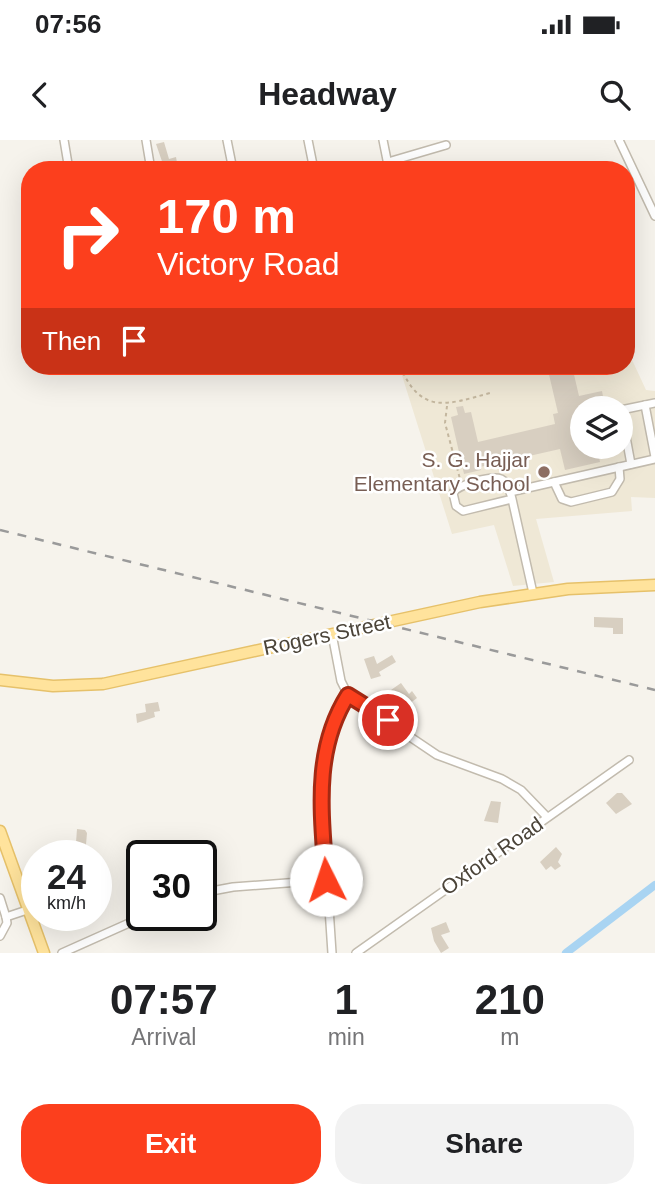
<!DOCTYPE html>
<style>
body{margin:0;font-family:Arial,sans-serif;background:#f2f2f2;color:#202124;height:100vh;display:flex;flex-direction:column;font-size:26px;white-space:nowrap}
*{box-sizing:border-box;margin:0}
p{font-size:23px;color:#757577}
.icon{flex:none;width:38px;height:38px;fill:none;stroke:currentColor;stroke-width:2;stroke-linecap:round;stroke-linejoin:round}
.map{position:relative;height:813px;overflow:hidden}
.details{display:flex;flex-direction:column;background:#fff;flex:1}
.details>*{flex:none}
.guide{position:absolute;left:21px;top:21px;width:614px;height:214px;border-radius:28px;box-shadow:0 7px 28px #0002;background:#fc3f1d;color:#fff;overflow:hidden}
.fabs{position:absolute;left:570px;top:256px;display:grid;gap:14px}
.fabs a{display:grid;place-items:center;width:63px;height:63px;border-radius:50%;background:#fff;box-shadow:0 7px 28px #0002;font-size:35px}
.speed{position:absolute;left:21px;top:700px;display:flex;gap:14px;font-size:35px;font-weight:700;text-align:center}
.speed>*{display:grid;place-content:center;width:91px;height:91px;border-radius:50%;background:#fff;box-shadow:0 7px 28px #0002;line-height:1}
.speed small{font-size:18px;font-weight:400}
.speed .limit{border:4px solid #111;border-radius:10px;background:#fff;color:#111}
.pin{position:absolute;display:grid;place-items:center;width:60px;height:60px;color:#fff;margin:-30px;border:4px solid #fff;border-radius:50%;box-shadow:0 2px 7px #0007}
.me{position:absolute;width:77px;margin:-38px;rotate:356deg;stroke-linejoin:round;filter:drop-shadow(0 0 5px #0008)}
.turn{display:flex;align-items:center;gap:24px;height:147px;padding:0 21px;font-size:32px}
.turn .icon{width:91px;height:91px;stroke-width:2.5}
.turn b{display:block;font-size:49px;line-height:60px}
.then{display:flex;align-items:center;height:66px;padding:0 21px;background:#0003;gap:14px;font-size:26px}
.eta{display:flex;justify-content:space-evenly;align-items:center;height:119px;text-align:center}
.eta b{font-size:42px;font-weight:700;line-height:49px}
.button{display:flex;gap:14px;margin-top:auto;padding:14px 21px}
.button a{flex:1;height:80px;border-radius:28px;background:#fc3f1d;color:#fff;font-size:28px;font-weight:700;line-height:80px;text-align:center}
.button a+a{background:#f2f2f2;color:#202124}
.status{display:flex;justify-content:space-between;align-items:center;height:49px;padding:0 35px;background:#fff;direction:ltr}
.status svg{height:19px;fill:currentColor}
header{display:flex;justify-content:space-between;align-items:center;height:91px;padding:0 21px;background:#fff;font-size:32px;font-weight:700}
.map>svg:first-child{display:block}
.education{fill:#efe8d6;fill-rule:evenodd}
.lines{fill:none;stroke-linecap:round;stroke-linejoin:round}
.canal{stroke:#a9d4f2;stroke-width:8}
.building{fill:#d8cfc1}
.minor-casing{stroke:#c2bbae;stroke-width:10}
.major-casing{stroke:#e6c16a;stroke-width:13}
.path{stroke:#c4b79f;stroke-width:2;stroke-dasharray:3.5 3.5;stroke-linecap:butt}
.minor{stroke:#fff;stroke-width:7}
.major{stroke:#ffe39c;stroke-width:10}
.rail{stroke:#9a9a9a;stroke-width:2.5;stroke-dasharray:9 9;stroke-linecap:butt}
.route-casing{stroke:#a42913;stroke-width:18}
.route{stroke:#fc3f1d;stroke-width:12}
.education-dot{fill:#8d6e63;stroke:#fff;stroke-width:2.5}
.labels{text-anchor:middle;stroke-width:5;stroke-linejoin:round;paint-order:stroke}
.education-label{font-size:21px;fill:#785e54;stroke:#fff;text-anchor:end}
.street-label{font-size:21px;fill:#4b4439;stroke:#fff}
</style>
<div class="status"><b>07:56</b><svg viewBox="0 0 49 12"><path d="M0 12V9h3v3zM5 12V6h3v6zM10 12V3h3v9zM15 12V0h3v12zM26 1h20v11H26zM47 4h2v5h-2z"/></svg></div>
<header><svg class="icon" aria-label="back" viewBox="0 0 24 24"><path d="M15 5l-7 7 7 7"/></svg>Headway<svg class="icon" aria-label="search" viewBox="0 0 24 24"><circle cx="10" cy="10" r="6"/><path d="M15 15l6 6"/></svg></header>
<div class="map">
<svg width="655" height="813" viewBox="0 0 655 813">
<rect width="100%" height="100%" fill="#f6f3ec"/>
<path class="education" d="M627,209L646,250L655,251V358L631,357L632,371L536,379L554,442L513,446L494,385L452,394L399,226H626ZM583,268H621V306H583Z"/>
<g class="lines">
<path class="canal" d="M566,813L655,745"/>
</g>
<g class="building">
<path d="M164,2L169,19L176,17L178,28L165,30L156,4Z"/>
<path d="M547,226H572L579,256L602,251L605,268H583V306H614L616,313L599,317L600,322L565,330L560,309L480,327L481,330L464,334L451,277L458,275L456,267L463,266L465,273L471,272L478,302L555,284L553,274L558,273Z"/>
<path d="M594,477L623,478V494H613V488L594,487Z"/>
<path d="M392,515L396,522L379,532L381,536L371,539L364,519L374,516L377,524Z"/>
<path d="M401,543L409,554L412,551L417,558L405,567L391,550Z"/>
<path d="M158,562L160,571L154,572L155,577L137,583L136,574L146,572L145,564Z"/>
<path d="M617,653H622L632,664L616,674L606,663Z"/>
<path d="M491,661L501,662L498,683L484,681Z"/>
<path d="M77,689L85,690L87,693L85,716H75Z"/>
<path d="M556,707L562,714L558,722L561,726L555,730L551,726L546,730L540,722Z"/>
<path d="M446,782L450,792L441,795L449,808L441,813L434,801L431,788Z"/>
</g>
<g class="lines">
<defs>
<g id="minor">
<path d="M64,0L69,30"/>
<path d="M146,0L151,30"/>
<path d="M227,0L233,30"/>
<path d="M308,0L314,30"/>
<path d="M383,0L389,30"/>
<path d="M619,0L655,76"/>
<path d="M388,22L446,5"/>
<path d="M645,265L655,317"/>
<path d="M631,324L621,270L655,263"/>
<path d="M554,342L562,359L571,362L612,352L620,339L619,327"/>
<path d="M510,352L655,319"/>
<path d="M512,359L463,371L456,366L453,353C457,345 492,335 501,339C509,343 510,352 512,359L533,453"/>
<path d="M332,494L341,541L348,555L437,615L502,639L521,650L547,677"/>
<path d="M201,753L233,747L326,740"/>
<path d="M0,758L6,777L27,770"/>
<path d="M0,796L7,783L6,777"/>
<path d="M62,813L147,775"/>
<path d="M332,813L321,647L329,595L348,555"/>
<path d="M356,813L629,620"/>
</g>
<g id="major">
<path d="M0,540L53,546L103,544L480,462L568,449L655,445"/>
<path d="M0,691L44,813"/>
</g>
</defs>
<use href="#minor" class="minor-casing"/>
<use href="#major" class="major-casing"/>
<g class="path">
<path d="M400,226C421,275 446,265 490,253"/>
<path d="M447,266L445,283L460,339"/>
</g>
<use href="#minor" class="minor"/>
<use href="#major" class="major"/>
<path class="rail" d="M0,390L655,550"/>
</g>
<g class="lines">
<defs>
<path id="route" d="M326,740C322,676 312,612 348,555L388,580"/>
</defs>
<use href="#route" class="route-casing"/>
<use href="#route" class="route"/>
</g>
<circle class="education-dot" cx="544" cy="332" r="7"/>
<g class="labels">
<g class="education-label">
<text x="530" y="327">S. G. Hajjar<tspan x="530" dy="24">Elementary School</tspan></text>
</g>
<g class="street-label">
<text transform="translate(327 495) rotate(-12)" y="7">Rogers Street</text>
<text transform="translate(492 716) rotate(-35)" y="7">Oxford Road</text>
</g>
</g>
</svg>
<div class="fabs">
<a><svg class="icon" aria-label="layers" viewBox="0 0 24 24"><path d="M12 4l9 5-9 5-9-5zM3 14l9 5 9-5"/></svg></a>
</div>
<div class="speed"><div>24<small>km/h</small></div><div class="limit">30</div></div>
<div class="pin" style="left:388px;top:580px;background:#d93025"><svg class="icon" aria-label="arrive" viewBox="0 0 24 24"><path d="M6 21V4h12l-3 4 3 4H6"/></svg></div>
<svg class="me" style="left:326px;top:740px" viewBox="-20 -20 40 40"><circle r="19" fill="#fff"/><path d="M0-13L10 11 0 6-10 11z" fill="#fc3f1d"/></svg>
<div class="guide">
<div class="turn"><svg class="icon" aria-label="right" viewBox="0 0 24 24"><path d="M7 20v-9h11M14 6l5 5-5 5"/></svg><div><b>170 m</b>Victory Road</div></div>
<div class="then">Then<svg class="icon" aria-label="arrive" viewBox="0 0 24 24"><path d="M6 21V4h12l-3 4 3 4H6"/></svg></div>
</div>
</div>
<section class="details">
<div class="eta">
<div><b>07:57</b><p>Arrival</p></div>
<div><b>1</b><p>min</p></div>
<div><b>210</b><p>m</p></div>
</div>
<div class="button"><a>Exit</a><a>Share</a></div>
</section>
